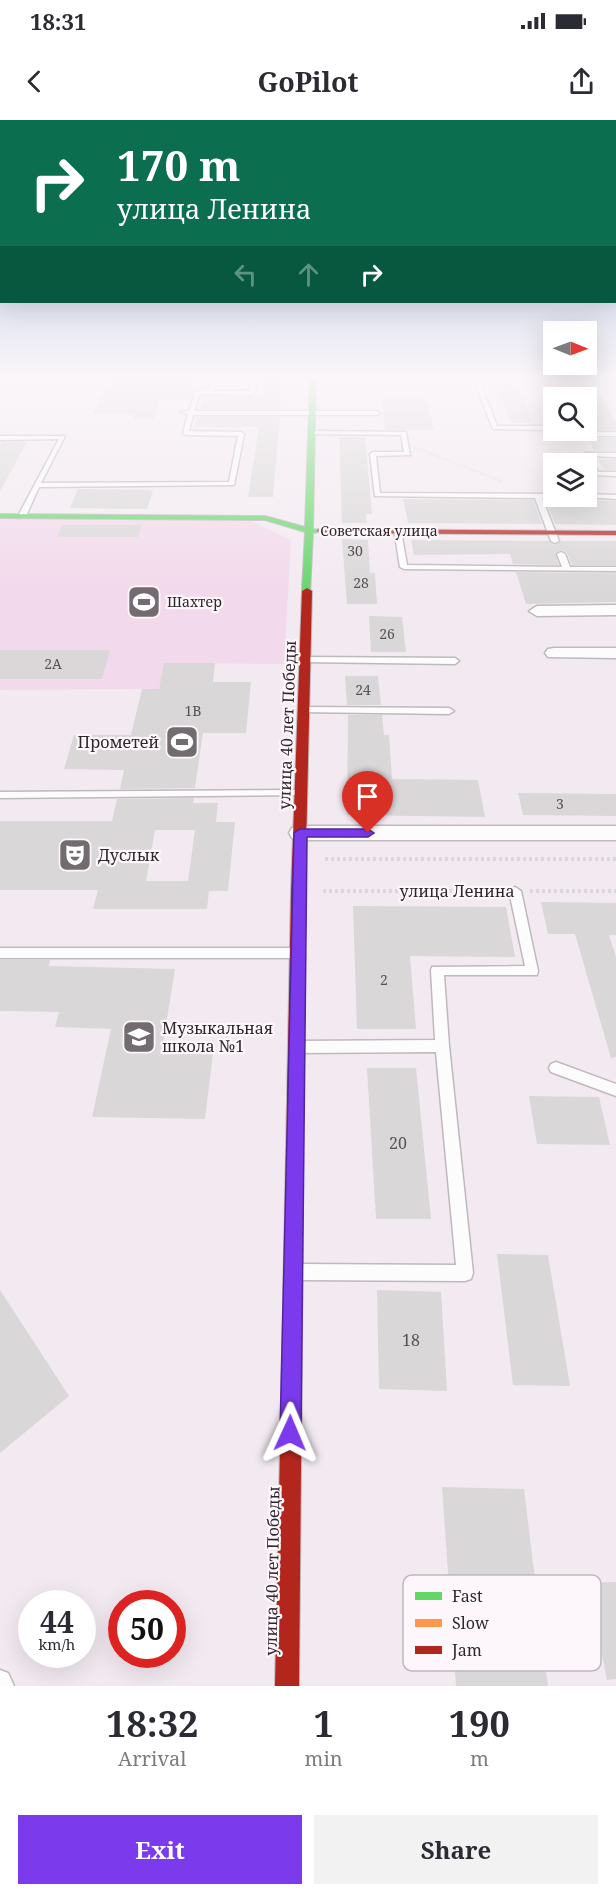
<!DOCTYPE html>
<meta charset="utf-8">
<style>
body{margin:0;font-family:"Noto Serif",serif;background:#f2f2f3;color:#2b2b33;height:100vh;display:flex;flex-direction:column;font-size:22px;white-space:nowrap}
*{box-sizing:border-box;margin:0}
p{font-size:20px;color:#7c7c81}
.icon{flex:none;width:33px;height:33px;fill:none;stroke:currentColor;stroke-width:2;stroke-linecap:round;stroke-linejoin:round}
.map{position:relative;height:1566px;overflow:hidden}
.panel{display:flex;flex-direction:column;background:#fff;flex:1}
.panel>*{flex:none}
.hud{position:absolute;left:0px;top:0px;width:616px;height:183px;box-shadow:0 6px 24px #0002;background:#0b6e4f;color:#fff;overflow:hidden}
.needle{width:39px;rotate:91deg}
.controls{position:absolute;left:543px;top:201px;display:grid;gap:12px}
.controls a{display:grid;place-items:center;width:54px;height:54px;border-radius:0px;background:#fff;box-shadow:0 6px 24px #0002;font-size:30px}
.speed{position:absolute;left:18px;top:1470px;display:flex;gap:12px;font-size:30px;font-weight:700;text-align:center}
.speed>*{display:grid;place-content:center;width:78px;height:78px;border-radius:50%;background:#fff;box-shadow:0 6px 24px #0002;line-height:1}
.speed small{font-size:15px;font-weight:400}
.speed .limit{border:9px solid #d22;background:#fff;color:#111}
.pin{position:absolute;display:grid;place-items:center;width:51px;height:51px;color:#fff;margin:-62px -26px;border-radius:50% 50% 50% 0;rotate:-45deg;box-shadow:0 0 6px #0007}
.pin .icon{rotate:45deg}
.me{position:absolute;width:66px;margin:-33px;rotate:1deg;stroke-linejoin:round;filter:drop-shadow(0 0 4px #0008)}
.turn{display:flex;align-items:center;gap:21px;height:126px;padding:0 18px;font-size:27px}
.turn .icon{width:78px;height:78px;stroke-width:2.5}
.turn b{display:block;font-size:42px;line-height:51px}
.lanes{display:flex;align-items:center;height:57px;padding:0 18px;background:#0003;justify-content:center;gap:30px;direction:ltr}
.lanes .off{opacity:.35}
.eta{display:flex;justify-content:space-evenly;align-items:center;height:102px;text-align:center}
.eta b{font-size:36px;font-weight:700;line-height:42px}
.cta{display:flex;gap:12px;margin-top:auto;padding:12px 18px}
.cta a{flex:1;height:69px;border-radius:0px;background:#7c3aed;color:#fff;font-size:24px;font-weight:700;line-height:69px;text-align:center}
.cta a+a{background:#f2f2f3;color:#2b2b33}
.status{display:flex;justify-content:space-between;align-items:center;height:42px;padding:0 30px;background:#fff;direction:ltr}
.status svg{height:16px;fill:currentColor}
header{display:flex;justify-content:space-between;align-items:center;height:78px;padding:0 18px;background:#fff;font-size:27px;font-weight:700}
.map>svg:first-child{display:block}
.green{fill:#f2d9eb}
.building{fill:#d9d7d8;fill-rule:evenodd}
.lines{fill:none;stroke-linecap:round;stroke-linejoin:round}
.lane-casing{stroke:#bfb8bd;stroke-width:3}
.street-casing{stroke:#bfb8bd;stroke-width:3}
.fast-casing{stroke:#bfb8bd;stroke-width:2}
.slow-casing{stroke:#bfb8bd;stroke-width:2}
.jam-casing{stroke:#bfb8bd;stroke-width:2}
.path-far1{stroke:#dad8da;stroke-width:2;stroke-dasharray:1.5 1.5;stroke-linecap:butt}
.path{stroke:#dad8da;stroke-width:4;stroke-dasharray:3 3;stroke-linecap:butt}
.lane{fill:#fdfcfd;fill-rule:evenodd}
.street{fill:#fdfcfd;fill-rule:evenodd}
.fast{fill:#63d668;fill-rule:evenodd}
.slow{fill:#ff974d;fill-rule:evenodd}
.jam{fill:#b3261e;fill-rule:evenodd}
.route{fill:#7c3aed;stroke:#51269a;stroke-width:1.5}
.labels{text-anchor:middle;stroke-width:4.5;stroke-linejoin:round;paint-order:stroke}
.far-street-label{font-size:14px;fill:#2d272b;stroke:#fdf7fb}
.number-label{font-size:14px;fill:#585356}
.far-poi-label{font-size:14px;fill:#2d272b;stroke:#fdf7fb;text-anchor:start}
.street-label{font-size:16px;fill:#2d272b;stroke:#fdf7fb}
.poi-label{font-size:16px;fill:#2d272b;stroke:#fdf7fb;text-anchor:start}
.near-number-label{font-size:16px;fill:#585356}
.key{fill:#fdf7fb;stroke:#bfb9bd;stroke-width:1.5}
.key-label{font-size:16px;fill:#2d272b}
</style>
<div class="status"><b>18:31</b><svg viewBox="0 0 49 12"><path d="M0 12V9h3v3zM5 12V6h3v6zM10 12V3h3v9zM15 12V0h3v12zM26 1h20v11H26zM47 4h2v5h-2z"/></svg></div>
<header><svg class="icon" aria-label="back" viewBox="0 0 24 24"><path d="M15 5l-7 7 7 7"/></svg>GoPilot<svg class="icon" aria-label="share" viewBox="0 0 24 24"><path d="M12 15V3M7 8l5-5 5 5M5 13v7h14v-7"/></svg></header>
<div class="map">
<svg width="616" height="1566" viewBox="0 0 616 1566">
<rect width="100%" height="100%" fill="#f3eaf1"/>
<path class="green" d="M0,399H247L291,420L284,544L165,543L159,569L0,570Z"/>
<g class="building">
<path d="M266,257H281L280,289H200L203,276H264Z"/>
<path d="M111,258L198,259L190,280H160L154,299H133L135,294H93Z"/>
<path d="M496,264H517L533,303H511Z"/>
<path d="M568,265H594L616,301V310H593L586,298V278H575Z"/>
<path d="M382,279H427L434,310H385Z"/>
<path d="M197,297H280L273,377H248L259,307H194Z"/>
<path d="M339,317H365L372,394H366L367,403H342Z"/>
<path d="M588,318H616V331H594Z"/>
<path d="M2,322H27L0,371V325Z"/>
<path d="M598,339H616V350H604Z"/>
<path d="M78,369L153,370L147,389L70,388Z"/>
<path d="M403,379L533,380L542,404L408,403Z"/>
<path d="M545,380L616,381V405L555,404Z"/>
<path d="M62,405H142L138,417H57Z"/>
<path d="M342,419L368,420L370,453H375L377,484H347Z"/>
<path d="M411,420L549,421L554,425L561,421H616V445H572L567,433L562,430L555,433L559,445L513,444L510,434L414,435Z"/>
<path d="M516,452L616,453V482L526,484Z"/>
<path d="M369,496L402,497L406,532H371Z"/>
<path d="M0,530H110L102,559H0Z"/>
<path d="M164,543H215L213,562H251L246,613H203L195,668L120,669L124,650L64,649L74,615H131L142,569H159Z"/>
<path d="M345,556H378L381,585H347Z"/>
<path d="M348,595H382L384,615H389L392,659L478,660L485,697L347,695Z"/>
<path d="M518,673L616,674V696L523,695Z"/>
<path d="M194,678L193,683H218L216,702H235L228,771H209L207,789H93L98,770H0V701H112L117,679ZM155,710H195L188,761H146Z"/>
<path d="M541,782L616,783V815H609L616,837V937L611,938L575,814H548Z"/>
<path d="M353,786L506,787L515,837L410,836L416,909H357Z"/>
<path d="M0,840H50L49,846L175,849L163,924L214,925L205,999L92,997L111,909L55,907L59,892L0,891Z"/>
<path d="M367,948H416L431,1099H376Z"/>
<path d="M529,976L599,977L610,1025L537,1024Z"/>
<path d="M497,1134L548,1135L570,1266L513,1265Z"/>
<path d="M0,1170L69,1276L0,1333Z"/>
<path d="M377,1170L441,1172L447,1271L379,1269Z"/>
<path d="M442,1367L524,1369L548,1566H456Z"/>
<path d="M616,1462V1559L607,1560L588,1463Z"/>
</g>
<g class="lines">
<defs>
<g id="lane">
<path d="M212,257H218L215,269L212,271H249L251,257H257L255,273L252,275L200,274L194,291H377L380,293L377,295H193L189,311L241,312L244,314L234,365L39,367L26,396L19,398L18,396L59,319L0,320V316H65L41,363L229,362L238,316L186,315L183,313L188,294L180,292L189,291L196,271L210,268Z"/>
<path d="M616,257V261L480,262L497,306H551L556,312H616V316H554L549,310L493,309L474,260L477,258Z"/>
<path d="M312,311L406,312L410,335L376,336L380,373L554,374V376L556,377L542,378L559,421L555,423L551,421L535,378L375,376L370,334L373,332H404L401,315L310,314Z"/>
<path d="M585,333H616V337L591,336L598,352H616V356L594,355Z"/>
<path d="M586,374L616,375V379L584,377L586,376Z"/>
<path d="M394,409L401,411L407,445L562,447L557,434L561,432L565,434L570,447H616V451L404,449L400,447Z"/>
<path d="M306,537L455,538L459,541L455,544L303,542L302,540Z"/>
<path d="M304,587L449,588L454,591L449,594L301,592L299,590Z"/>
<path d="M301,670L305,671L306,673L305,675L0,678V672Z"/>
<path d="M515,767L521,771L538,851L537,855H444L449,926L473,1153L471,1159L465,1161L300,1160L294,1158L292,1152L294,1146L300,1144L456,1145L436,932L300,933L295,931L293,927L295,923L300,921L435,920L431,850L432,847L525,846L509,771Z"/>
<path d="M0,828H296L300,830L302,833L300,836L296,838H0Z"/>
<path d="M556,942L616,964V976L551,952L549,948L551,944Z"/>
<path d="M0,1550L8,1553L14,1566H0Z"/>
</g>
<g id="street">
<path d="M616,485V495L537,496L529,491L537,486Z"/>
<path d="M554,528H616V538L548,537L545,533L548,529Z"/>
<path d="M300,706H616V720H300L292,718L289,713L292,708Z"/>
</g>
<path id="fast" d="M310,257H316L313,409L325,411L313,413L310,473L302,471L305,412L265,400L0,398V394L265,396L305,407Z"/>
<path id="slow" d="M295,971L301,973L303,978L302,1236L299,1243L292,1246L285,1243L282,1236L287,978L289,973Z"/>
<g id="jam">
<path d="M318,409L616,411V415L321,413L317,411Z"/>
<path d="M307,468L312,471L305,771L303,978L301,983L295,985L289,983L287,978L291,771L302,471Z"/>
<path d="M292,1226L299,1229L302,1236L299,1566H275L282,1236L285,1229Z"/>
</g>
</defs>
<use href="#lane" class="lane-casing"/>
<use href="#street" class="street-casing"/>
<use href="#fast" class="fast-casing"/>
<use href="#slow" class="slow-casing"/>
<use href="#jam" class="jam-casing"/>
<path class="path-far1" d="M419,329L501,361"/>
<g class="path">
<path d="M325,739H616"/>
<path d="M323,771H499"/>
<path d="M530,771H616"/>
</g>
<use href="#lane" class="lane"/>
<use href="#street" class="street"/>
<use href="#fast" class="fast"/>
<use href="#slow" class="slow"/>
<use href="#jam" class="jam"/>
</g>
<linearGradient id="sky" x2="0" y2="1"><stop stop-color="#a1b6de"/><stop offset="0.54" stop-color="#faf6f9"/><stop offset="1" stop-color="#faf6f9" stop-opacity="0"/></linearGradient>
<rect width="616" height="476" fill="url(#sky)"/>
<path class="route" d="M300,709H368L374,713L368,717H307L301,1313L298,1321L290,1324L283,1321L280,1313L294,713Z"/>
<defs>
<symbol id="stadium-square" viewBox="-11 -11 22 22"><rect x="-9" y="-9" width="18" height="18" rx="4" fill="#726b70" stroke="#fdf7fb"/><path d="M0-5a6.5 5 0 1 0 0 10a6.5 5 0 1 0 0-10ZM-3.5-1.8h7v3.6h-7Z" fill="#fff"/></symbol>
<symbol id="theatre-square" viewBox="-11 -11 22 22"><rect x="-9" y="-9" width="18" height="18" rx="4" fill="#726b70" stroke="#fdf7fb"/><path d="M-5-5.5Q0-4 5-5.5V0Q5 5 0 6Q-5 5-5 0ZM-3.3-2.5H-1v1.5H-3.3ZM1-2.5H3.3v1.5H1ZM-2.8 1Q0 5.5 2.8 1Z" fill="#fff"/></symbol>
<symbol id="school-square" viewBox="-11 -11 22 22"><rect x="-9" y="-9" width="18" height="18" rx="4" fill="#726b70" stroke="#fdf7fb"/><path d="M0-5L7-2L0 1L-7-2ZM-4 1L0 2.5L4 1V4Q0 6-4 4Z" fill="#fff"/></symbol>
</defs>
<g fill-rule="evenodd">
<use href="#stadium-square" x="125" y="463" width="38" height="38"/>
<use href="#stadium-square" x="163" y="603" width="38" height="38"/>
<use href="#theatre-square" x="56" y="716" width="38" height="38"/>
<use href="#school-square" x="120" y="898" width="38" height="38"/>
</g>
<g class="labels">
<g class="far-street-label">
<text x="379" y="416">Советская улица</text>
</g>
<g class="number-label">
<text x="355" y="436">30</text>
<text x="361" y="468">28</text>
<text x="387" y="519">26</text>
<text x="53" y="549">2А</text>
<text x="363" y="575">24</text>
<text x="193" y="596">1В</text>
<text x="560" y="689">3</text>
<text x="384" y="865">2</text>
</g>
<g class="far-poi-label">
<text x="167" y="487">Шахтер</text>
</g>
<g class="street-label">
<text transform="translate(287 605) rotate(-88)" y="6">улица 40 лет Победы</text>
<text x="457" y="777">улица Ленина</text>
<text transform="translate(272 1451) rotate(-89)" y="6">улица 40 лет Победы</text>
</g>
<g class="poi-label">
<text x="159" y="628" text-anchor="end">Прометей</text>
<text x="98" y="741">Дуслык</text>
<text x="162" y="914">Музыкальная<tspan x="162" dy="18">школа №1</tspan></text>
</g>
<g class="near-number-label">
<text x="398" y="1029">20</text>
<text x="411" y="1226">18</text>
</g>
</g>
<rect x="403" y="1455" width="198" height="96" rx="9" class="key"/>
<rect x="415" y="1472" width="27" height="8" fill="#63d668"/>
<rect x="415" y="1499" width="27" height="8" fill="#ff974d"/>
<rect x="415" y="1526" width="27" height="8" fill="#b3261e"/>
<g class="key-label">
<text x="452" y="1482">Fast</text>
<text x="452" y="1509">Slow</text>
<text x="452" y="1536">Jam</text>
</g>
</svg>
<div class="controls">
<a><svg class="needle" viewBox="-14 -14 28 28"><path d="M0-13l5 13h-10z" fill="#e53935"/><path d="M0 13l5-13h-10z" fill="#7c7c81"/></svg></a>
<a><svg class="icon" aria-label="search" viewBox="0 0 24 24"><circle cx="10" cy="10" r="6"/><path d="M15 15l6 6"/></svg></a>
<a><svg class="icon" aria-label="layers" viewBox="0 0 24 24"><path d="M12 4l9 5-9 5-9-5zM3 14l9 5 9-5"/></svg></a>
</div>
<div class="speed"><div>44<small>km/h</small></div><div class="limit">50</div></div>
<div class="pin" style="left:368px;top:713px;background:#d93025"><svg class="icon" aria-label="arrive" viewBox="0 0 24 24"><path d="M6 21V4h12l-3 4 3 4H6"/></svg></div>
<svg class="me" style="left:290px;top:1313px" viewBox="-20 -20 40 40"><path d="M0-17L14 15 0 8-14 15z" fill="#7c3aed" stroke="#fff" stroke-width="4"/></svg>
<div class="hud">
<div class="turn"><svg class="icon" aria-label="right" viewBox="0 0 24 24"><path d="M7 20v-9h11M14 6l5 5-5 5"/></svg><div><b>170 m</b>улица Ленина</div></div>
<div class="lanes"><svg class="icon off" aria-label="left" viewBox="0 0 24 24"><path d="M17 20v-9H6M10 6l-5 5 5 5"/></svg><svg class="icon off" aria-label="ahead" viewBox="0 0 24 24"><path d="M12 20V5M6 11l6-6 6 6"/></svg><svg class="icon" aria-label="right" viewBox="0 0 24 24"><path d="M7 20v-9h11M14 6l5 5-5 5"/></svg></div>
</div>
</div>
<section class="panel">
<div class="eta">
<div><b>18:32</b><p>Arrival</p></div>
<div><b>1</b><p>min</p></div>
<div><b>190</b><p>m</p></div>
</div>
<div class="cta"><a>Exit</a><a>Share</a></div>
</section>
